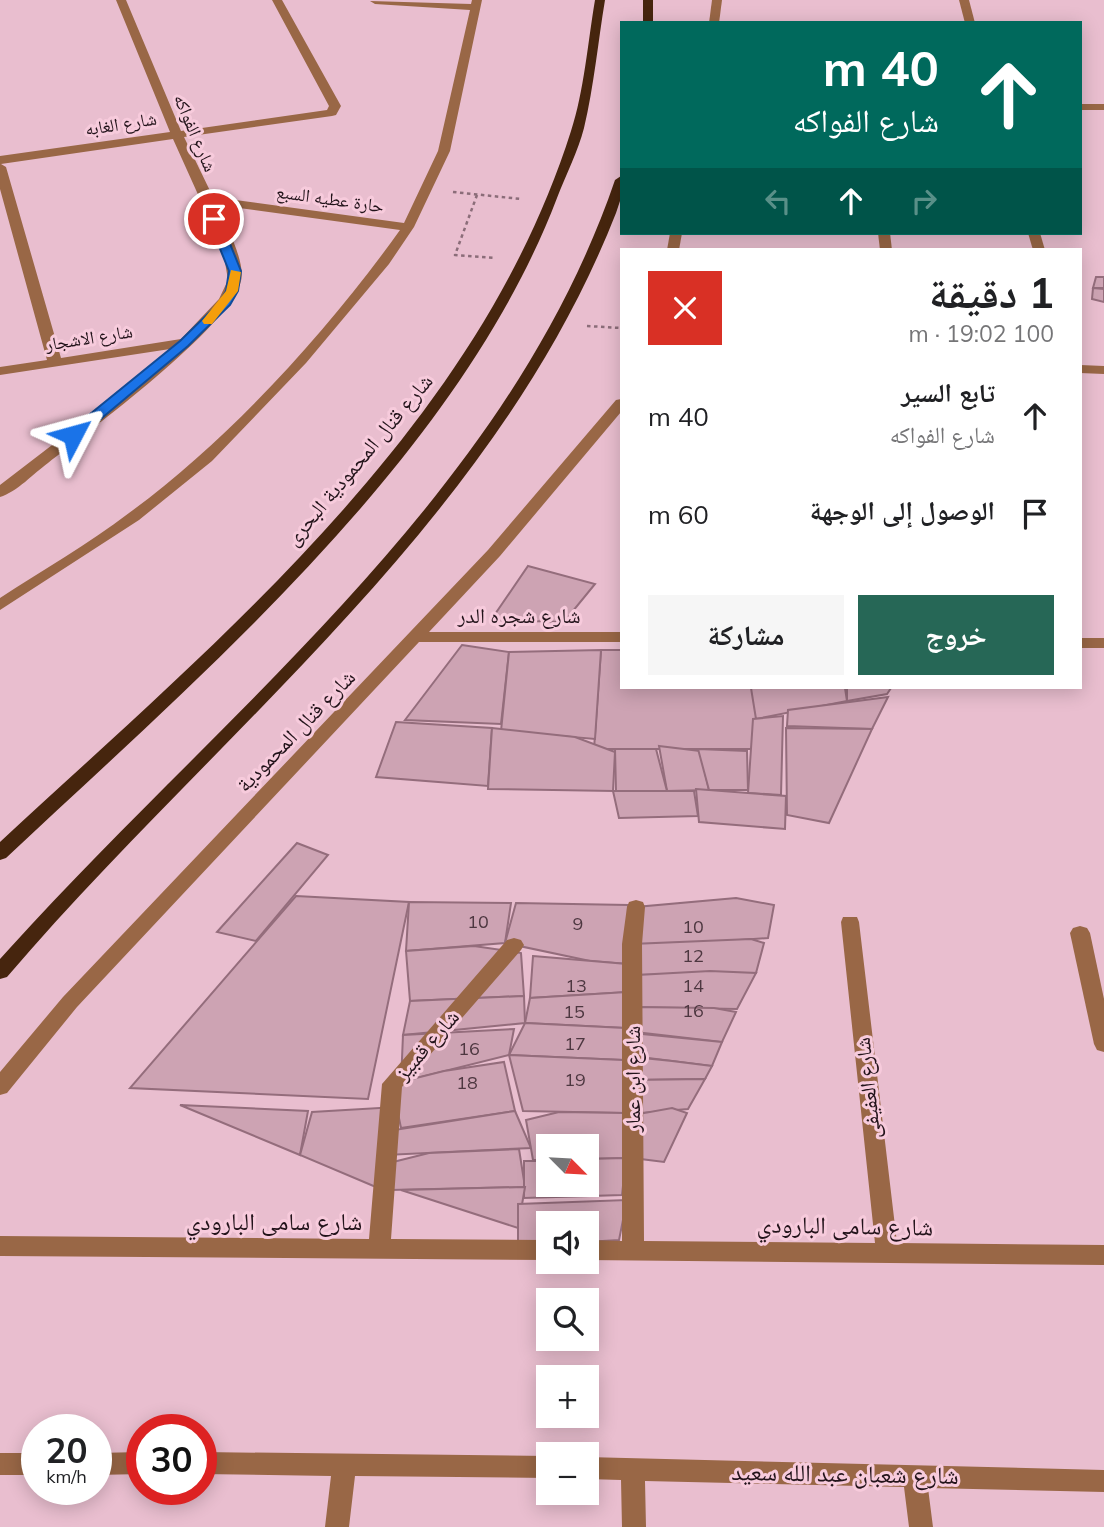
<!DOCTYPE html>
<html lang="ar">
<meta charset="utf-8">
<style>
body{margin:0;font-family:Mulish,"Noto Naskh Arabic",sans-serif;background:#f6f6f6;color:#202124;direction:rtl;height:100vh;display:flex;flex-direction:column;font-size:26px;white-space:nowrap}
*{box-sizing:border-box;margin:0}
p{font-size:23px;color:#757577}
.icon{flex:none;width:38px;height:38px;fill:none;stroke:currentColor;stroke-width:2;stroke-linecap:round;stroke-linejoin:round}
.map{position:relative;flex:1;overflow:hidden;direction:ltr}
.drawer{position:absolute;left:620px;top:248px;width:462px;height:441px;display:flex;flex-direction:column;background:#fff;border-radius:0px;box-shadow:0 4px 18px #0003;direction:rtl}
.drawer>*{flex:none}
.hud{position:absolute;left:620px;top:21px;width:462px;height:214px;border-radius:0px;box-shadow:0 4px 18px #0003;direction:rtl;background:#00695c;color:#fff;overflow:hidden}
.needle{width:46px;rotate:114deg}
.tools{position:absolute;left:536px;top:1134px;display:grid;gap:14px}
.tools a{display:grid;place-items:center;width:63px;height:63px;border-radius:0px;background:#fff;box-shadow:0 4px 18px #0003;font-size:35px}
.speed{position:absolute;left:21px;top:1414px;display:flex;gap:14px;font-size:35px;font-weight:700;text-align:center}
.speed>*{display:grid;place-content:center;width:91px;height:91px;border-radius:50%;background:#fff;box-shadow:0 4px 18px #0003;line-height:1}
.speed small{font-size:18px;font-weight:400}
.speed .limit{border:10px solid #d22;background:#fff;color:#111}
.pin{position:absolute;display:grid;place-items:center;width:60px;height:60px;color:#fff;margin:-30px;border:4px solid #fff;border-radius:50%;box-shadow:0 2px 7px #0007}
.me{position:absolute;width:77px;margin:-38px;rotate:51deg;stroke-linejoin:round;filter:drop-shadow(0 0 5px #0008)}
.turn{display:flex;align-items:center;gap:24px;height:147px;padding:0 28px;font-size:32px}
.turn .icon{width:91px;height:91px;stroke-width:2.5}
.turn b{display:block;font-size:49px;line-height:60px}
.lanes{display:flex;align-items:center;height:66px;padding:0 28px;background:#0003;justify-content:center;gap:35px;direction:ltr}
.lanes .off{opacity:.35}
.round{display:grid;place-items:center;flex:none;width:74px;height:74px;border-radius:0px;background:#f6f6f6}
.summary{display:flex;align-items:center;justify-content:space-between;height:119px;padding:0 28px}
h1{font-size:42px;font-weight:700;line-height:52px}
.primary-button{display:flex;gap:14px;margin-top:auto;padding:14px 28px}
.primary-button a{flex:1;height:80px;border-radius:0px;background:#266756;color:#fff;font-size:28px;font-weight:700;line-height:80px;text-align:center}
.primary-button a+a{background:#f6f6f6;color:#202124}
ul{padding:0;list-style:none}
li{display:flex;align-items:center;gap:21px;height:98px;padding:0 28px}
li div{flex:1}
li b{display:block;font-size:26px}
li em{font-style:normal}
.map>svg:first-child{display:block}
.building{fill:#cda3b3;stroke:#946d7c;stroke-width:2}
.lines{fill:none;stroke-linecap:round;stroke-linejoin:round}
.path{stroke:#8b6d79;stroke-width:2.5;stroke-dasharray:3.5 3.5;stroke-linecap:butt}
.minor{fill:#996746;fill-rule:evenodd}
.major{fill:#46250e;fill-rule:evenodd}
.route{fill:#1a73e8;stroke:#114b97;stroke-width:2}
.slow{fill:#f59e0b}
.labels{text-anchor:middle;stroke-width:6;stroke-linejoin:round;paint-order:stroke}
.far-street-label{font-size:18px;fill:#22131a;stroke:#f7cbdc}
.number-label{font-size:18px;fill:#4d3740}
.street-label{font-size:21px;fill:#22131a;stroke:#f7cbdc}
.near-street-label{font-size:24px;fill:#22131a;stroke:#f7cbdc}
</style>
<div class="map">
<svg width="1104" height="1527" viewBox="0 0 1104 1527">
<rect width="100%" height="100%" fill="#e9becf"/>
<g class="building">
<path d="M1096,277H1104V288H1093Z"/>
<path d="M1093,288L1104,289V302L1092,299Z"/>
<path d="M528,566L595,584L564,622L491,620Z"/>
<path d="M462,645L509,652L501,724L405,720Z"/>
<path d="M601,650H621V688H752L763,749H594Z"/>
<path d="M601,650L595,739L501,731L509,652Z"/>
<path d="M751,688H845L847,701L756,719Z"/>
<path d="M847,688H891L887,694L847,701Z"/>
<path d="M888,697L872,729L787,726L788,710Z"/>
<path d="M783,716L781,795L748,793L753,719Z"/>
<path d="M396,722L492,728L488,786L376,777Z"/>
<path d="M492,728L575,737L615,752L613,791L488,789Z"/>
<path d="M786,728L872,729L829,823L787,815Z"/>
<path d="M659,746L700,751L709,790L667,791Z"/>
<path d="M615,749H656L667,791H616Z"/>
<path d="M698,749L747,751L748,790H709Z"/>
<path d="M696,789L786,796L785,829L699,822Z"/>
<path d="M613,791H694L698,816L619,818Z"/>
<path d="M297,843L328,855L256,941L217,932Z"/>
<path d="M296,896L409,902L368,1099L130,1088Z"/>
<path d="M736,898L774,905L768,938L641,947L636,907Z"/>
<path d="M409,902L511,903L505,943L406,951Z"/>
<path d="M516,903L628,905L627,964L590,961L505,943Z"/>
<path d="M751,939L764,943L756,973L637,975L632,944Z"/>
<path d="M474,946L521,953L524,996L410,1001L406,951Z"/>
<path d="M533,956L627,964V992L530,998Z"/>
<path d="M710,971L756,973L737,1009L632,1007L637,975Z"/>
<path d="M627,992L625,1028L525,1023L530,998Z"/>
<path d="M524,996L525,1023L403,1035L410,1001Z"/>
<path d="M632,1007L714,1008L736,1012L722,1042L635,1032Z"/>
<path d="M525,1023L625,1028L623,1060L509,1055Z"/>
<path d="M514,1029L509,1055L401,1082L403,1035Z"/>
<path d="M632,1033L722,1042L712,1066L640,1057Z"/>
<path d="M509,1055L623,1060L624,1113L523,1111Z"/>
<path d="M633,1057L672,1061L712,1066L705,1079L633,1080Z"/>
<path d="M504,1062L515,1111L401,1128L392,1084L444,1071Z"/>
<path d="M705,1079L688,1109L629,1114L633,1080Z"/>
<path d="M180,1105L308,1111L300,1155Z"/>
<path d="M396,1107L383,1190L300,1155L312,1112Z"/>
<path d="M672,1108L687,1113L664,1162L633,1158V1115Z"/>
<path d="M515,1111L531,1148L386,1155L388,1131Z"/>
<path d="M559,1112L624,1113L626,1158L586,1159V1146H548V1160H533L526,1120Z"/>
<path d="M519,1149L525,1187L390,1190L385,1164L429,1153Z"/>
<path d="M626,1158L622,1195L524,1198V1161H548V1185H586V1159Z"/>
<path d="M525,1187L518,1228L401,1190Z"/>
<path d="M627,1200L619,1240L586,1242V1223H548V1244L518,1245V1204Z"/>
</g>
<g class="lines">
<g class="path">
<path d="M453,192L521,199"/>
<path d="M477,195L455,255L495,258"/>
<path d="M587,326L621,328"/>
</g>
<g class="minor">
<path d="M116,0H126L181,131L327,110L329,106L272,0H282L341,106L336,115L332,116L184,137L213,197L404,223L438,151L470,10L375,4L370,1L471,4L472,0H482L450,151L414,227L389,264L306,363L212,461L139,520L0,610V598C43,570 88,544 129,513C229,440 328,331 400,230L217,205C225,223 246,262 241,281C230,327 89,431 48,463C34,473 17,492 0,497V485L86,419L170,349L0,375V367L47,360L0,189V156L170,132ZM173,139L223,250L228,280L219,299L181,339L61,358L6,167L1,164Z"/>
<path d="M712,0H722L719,23H709Z"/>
<path d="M959,0H969L975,23H965Z"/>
<rect x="1080" y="104" width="24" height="6"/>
<path d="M670,233H682L679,250H667Z"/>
<path d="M878,233H890L892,250H880Z"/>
<path d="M1028,233H1040L1045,250H1033Z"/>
<path d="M1080,365L1104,366V374L1080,373Z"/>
<path d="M621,399V412L500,556L429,632H621V642H419L77,1007L7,1093L0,1095V1072L63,997L488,550L616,400Z"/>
<rect x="1080" y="638" width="24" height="10"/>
<path d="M636,900L643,902L645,907L642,944L644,1241L875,1243L841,922L843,917H857L859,922L897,1243L1104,1245V1265L586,1260V1240L622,1241V944L627,907L629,902Z"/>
<path d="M1080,926L1087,928L1090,933L1104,999V1052L1097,1050L1094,1044L1070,933L1073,928Z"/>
<path d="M514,938L521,940L524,945L521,950L402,1087L391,1239L548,1240V1260L0,1256V1236L369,1239L382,1084L507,940Z"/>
<path d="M142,1452V1474L96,1475V1453Z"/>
<path d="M201,1452L548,1456V1478L355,1476L349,1527H325L331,1476L201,1474Z"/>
<rect x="0" y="1453" width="37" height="22"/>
<path d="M586,1457L1104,1470V1492L928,1488L933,1527H909L904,1487L645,1481L646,1527H622L621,1480L586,1479Z"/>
</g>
<g class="major">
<path d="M595,0H605C598,42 594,86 584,128C578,151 566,175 557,198C458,457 205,671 6,858L0,860V842C221,637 477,428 571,131C584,92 588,41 595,0Z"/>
<rect x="643" y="0" width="10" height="23"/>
<path d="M621,176V198L616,213C494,524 218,730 7,977L0,979V959L10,948C227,708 507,496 615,180Z"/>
</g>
</g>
<path class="route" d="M214,216L220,219L241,271L238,291L230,305L188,346L78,438H68V432L180,341L219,303L226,291L229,271L208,219Z"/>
<path class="slow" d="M231,270L241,272L238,291L212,324H204L202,321L226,291Z"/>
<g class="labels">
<g class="far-street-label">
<text transform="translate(121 124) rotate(-9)" y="6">شارع الغابه</text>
<text transform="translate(195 133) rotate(67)" y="6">شارع الفواكه</text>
<text transform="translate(330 199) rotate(8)" y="6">حارة عطيه السبع</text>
<text transform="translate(89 338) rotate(-9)" y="6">شارع الاشجار</text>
</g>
<g class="number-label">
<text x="478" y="928">10</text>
<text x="578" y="930">9</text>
<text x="693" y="933">10</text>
<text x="693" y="962">12</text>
<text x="576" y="992">13</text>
<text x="693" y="992">14</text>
<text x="693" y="1017">16</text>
<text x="574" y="1018">15</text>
<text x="575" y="1050">17</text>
<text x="469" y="1055">16</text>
<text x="575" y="1086">19</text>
<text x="467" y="1089">18</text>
</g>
<g class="street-label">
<text transform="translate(359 460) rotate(-50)" y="7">شارع قنال المحمودية البحرى</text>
<text x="519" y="623">شارع شجره الدر</text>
<text transform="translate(296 731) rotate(-46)" y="7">شارع قنال المحمودية</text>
<text transform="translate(427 1045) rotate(-49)" y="7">شارع قمبيز</text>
<text transform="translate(633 1079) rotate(-90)" y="7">شارع ابن عمار</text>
<text transform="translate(868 1088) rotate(-96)" y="7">شارع العفيفى</text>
</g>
<g class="near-street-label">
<text x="274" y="1230">شارع سامى البارودي</text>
<text transform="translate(845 1226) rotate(1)" y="8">شارع سامى البارودي</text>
<text transform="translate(845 1474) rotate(1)" y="8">شارع شعبان عبد الله سعيد</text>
</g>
</g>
</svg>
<div class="tools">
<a><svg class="needle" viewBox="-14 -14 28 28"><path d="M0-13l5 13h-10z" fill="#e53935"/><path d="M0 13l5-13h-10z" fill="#757577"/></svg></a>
<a><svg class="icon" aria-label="sound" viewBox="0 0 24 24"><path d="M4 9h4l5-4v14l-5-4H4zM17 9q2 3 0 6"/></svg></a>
<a><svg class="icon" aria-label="search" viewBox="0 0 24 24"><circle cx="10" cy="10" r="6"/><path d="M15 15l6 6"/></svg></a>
<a>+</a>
<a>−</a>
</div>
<div class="speed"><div>20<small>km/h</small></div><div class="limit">30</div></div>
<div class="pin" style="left:214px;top:219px;background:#d93025"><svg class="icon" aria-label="arrive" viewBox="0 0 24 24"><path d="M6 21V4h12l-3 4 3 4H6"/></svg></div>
<svg class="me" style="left:73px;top:435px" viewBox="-20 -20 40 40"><path d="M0-17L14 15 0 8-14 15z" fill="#1a73e8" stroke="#fff" stroke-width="4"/></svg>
<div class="hud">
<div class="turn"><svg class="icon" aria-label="ahead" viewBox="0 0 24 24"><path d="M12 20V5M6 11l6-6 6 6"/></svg><div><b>40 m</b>شارع الفواكه</div></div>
<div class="lanes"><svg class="icon off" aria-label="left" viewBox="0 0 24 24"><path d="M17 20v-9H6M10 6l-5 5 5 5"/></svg><svg class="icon" aria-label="ahead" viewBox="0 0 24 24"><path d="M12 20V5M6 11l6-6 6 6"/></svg><svg class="icon off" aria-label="right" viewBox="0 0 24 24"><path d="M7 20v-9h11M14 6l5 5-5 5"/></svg></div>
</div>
<section class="drawer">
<div class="summary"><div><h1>1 دقيقة</h1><p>100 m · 19:02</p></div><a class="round" style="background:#d93025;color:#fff"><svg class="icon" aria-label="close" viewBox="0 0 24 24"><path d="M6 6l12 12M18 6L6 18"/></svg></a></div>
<ul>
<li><svg class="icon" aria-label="ahead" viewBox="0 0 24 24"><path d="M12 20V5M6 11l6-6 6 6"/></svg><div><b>تابع السير</b><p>شارع الفواكه</p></div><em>40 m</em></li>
<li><svg class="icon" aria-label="arrive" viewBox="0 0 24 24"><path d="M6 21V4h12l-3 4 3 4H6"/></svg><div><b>الوصول إلى الوجهة</b></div><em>60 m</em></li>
</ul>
<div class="primary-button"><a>خروج</a><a>مشاركة</a></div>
</section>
</div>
